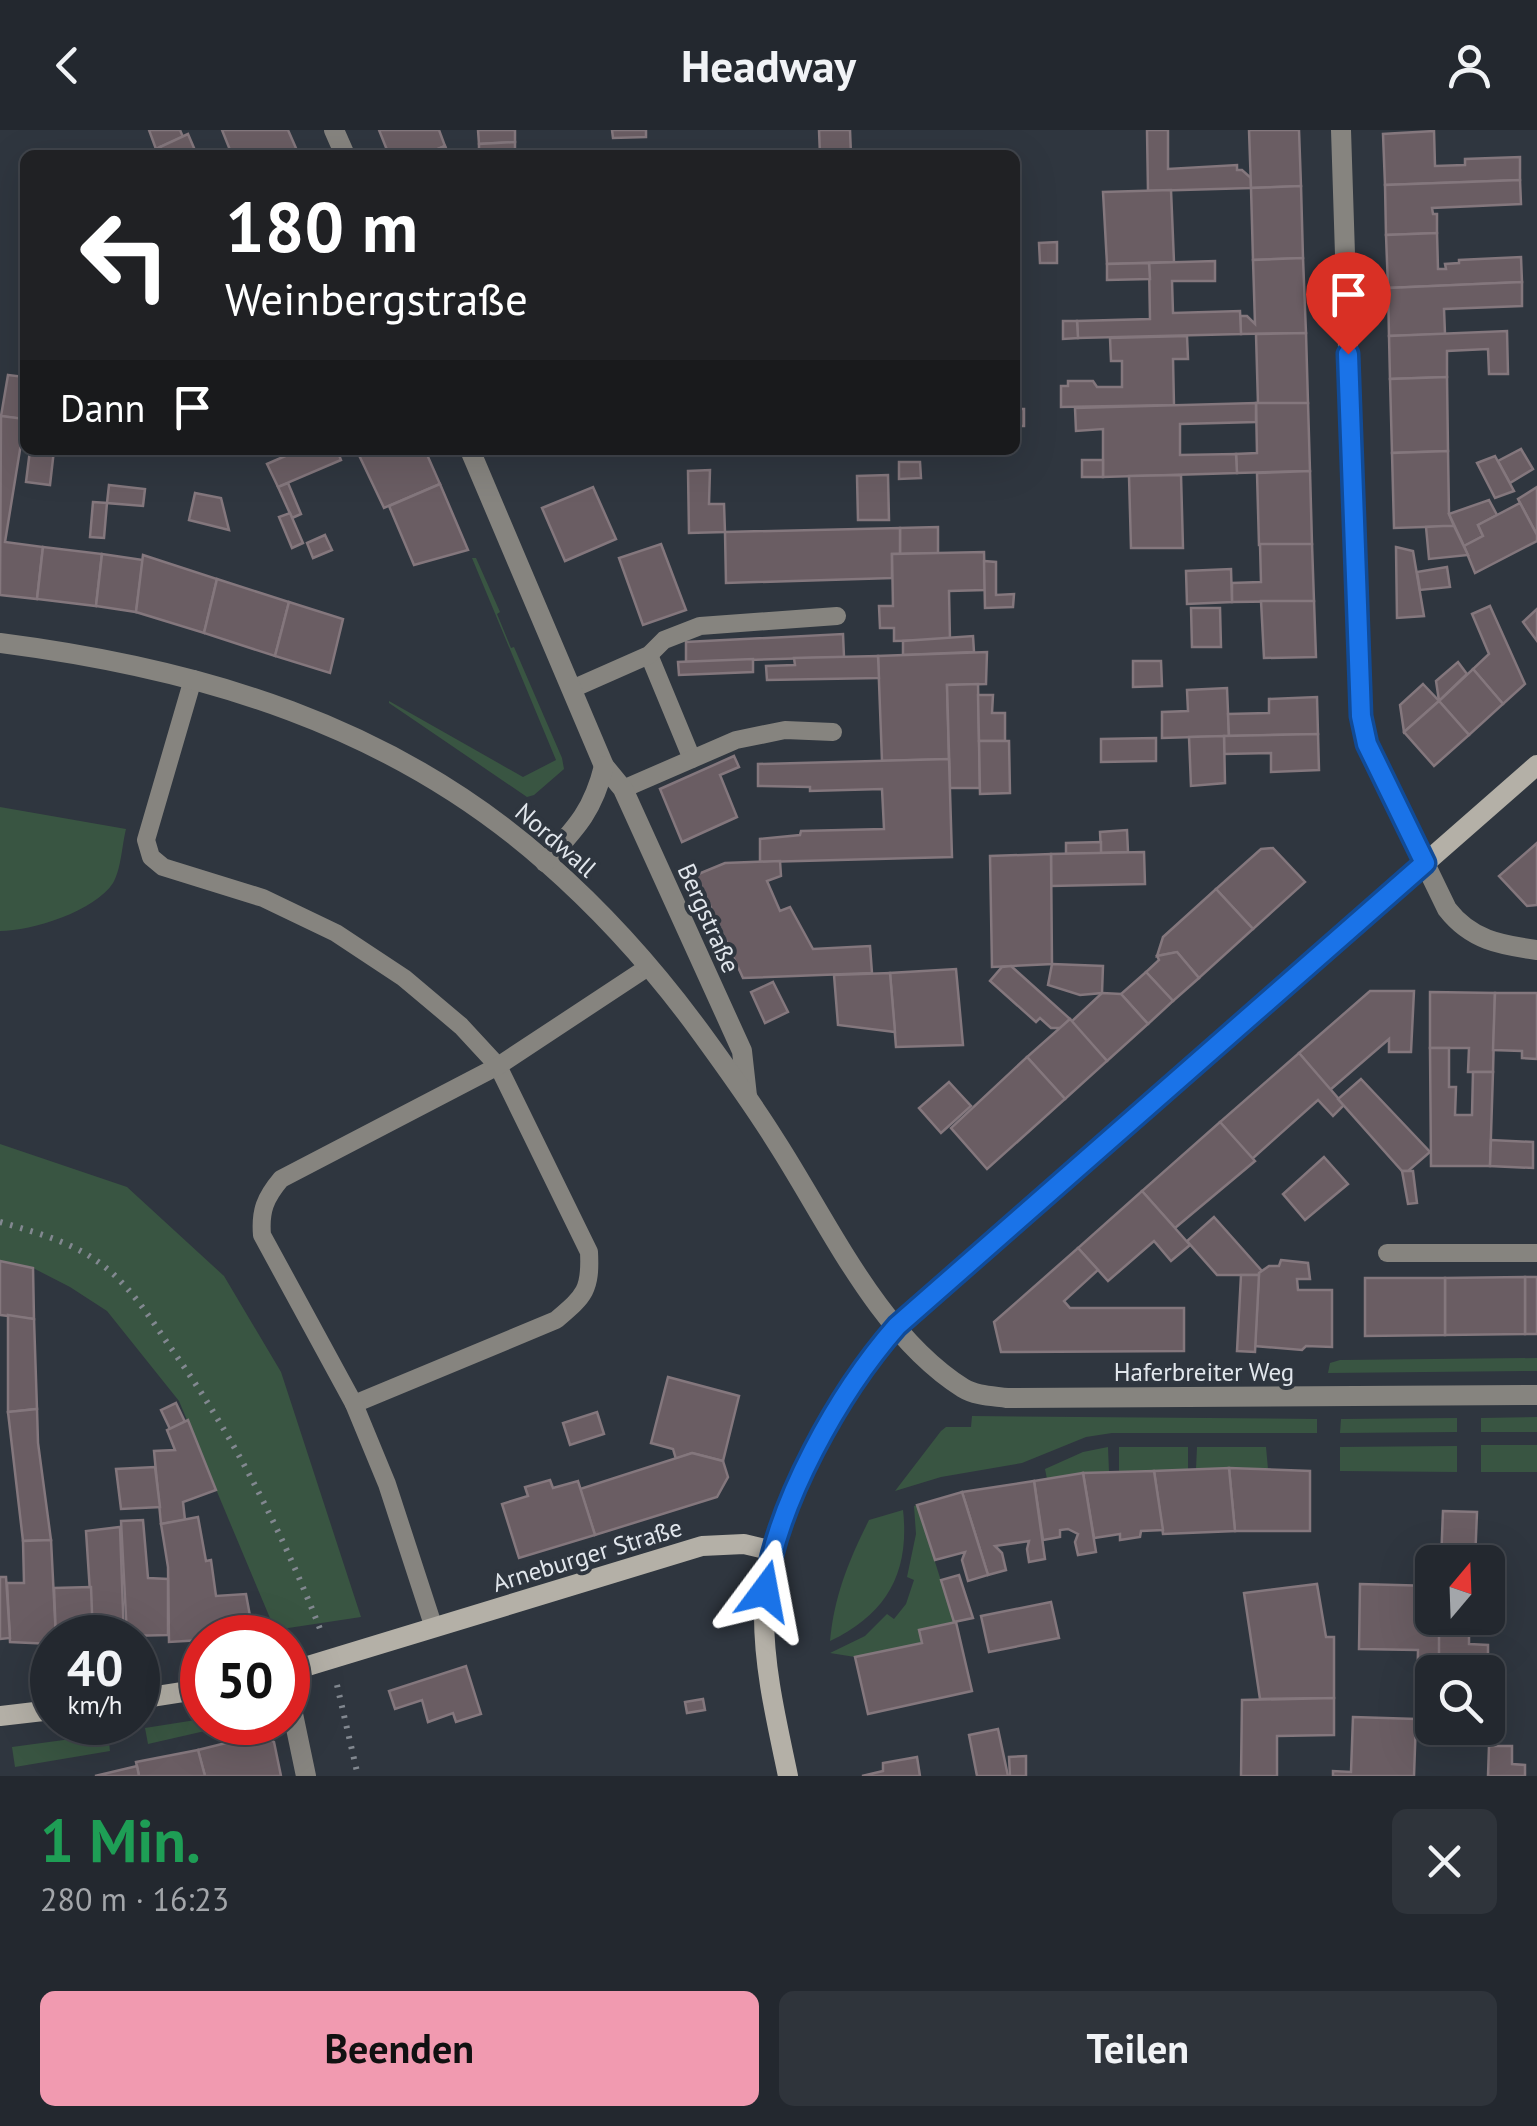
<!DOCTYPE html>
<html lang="de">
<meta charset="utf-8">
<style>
body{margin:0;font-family:"PT Sans",sans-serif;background:#2f343b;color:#f1f3f6;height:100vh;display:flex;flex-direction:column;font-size:38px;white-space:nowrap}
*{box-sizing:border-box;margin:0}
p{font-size:32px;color:#a3a6aa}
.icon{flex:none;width:55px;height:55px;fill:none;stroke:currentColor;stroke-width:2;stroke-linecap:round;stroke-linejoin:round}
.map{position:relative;height:1646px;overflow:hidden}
.side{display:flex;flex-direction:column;background:#23282f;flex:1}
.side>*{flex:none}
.guide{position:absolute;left:20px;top:20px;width:1000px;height:305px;border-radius:15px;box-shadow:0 10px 40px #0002,0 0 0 2px #40444b;background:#202124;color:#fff;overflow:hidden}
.needle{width:65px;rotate:19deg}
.controls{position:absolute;left:1415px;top:1415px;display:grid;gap:20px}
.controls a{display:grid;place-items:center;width:90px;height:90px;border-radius:15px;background:#23282f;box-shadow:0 10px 40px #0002,0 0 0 2px #40444b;font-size:50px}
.speed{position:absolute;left:30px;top:1485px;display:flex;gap:20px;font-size:50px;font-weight:700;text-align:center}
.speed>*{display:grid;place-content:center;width:130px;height:130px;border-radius:50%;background:#23282f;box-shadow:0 10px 40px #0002,0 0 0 2px #40444b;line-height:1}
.speed small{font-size:25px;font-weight:400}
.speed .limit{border:15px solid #d22;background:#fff;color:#111}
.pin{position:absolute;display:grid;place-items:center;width:85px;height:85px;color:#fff;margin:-102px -42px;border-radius:50% 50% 50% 0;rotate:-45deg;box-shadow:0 0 10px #0007}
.pin .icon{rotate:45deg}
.me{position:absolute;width:110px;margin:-55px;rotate:13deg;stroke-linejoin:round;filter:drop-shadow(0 0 8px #0008)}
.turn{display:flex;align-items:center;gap:35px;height:210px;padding:0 40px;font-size:45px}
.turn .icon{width:130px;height:130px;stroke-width:2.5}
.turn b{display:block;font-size:70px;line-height:85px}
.then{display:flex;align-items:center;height:95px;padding:0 40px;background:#0003;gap:20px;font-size:38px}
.round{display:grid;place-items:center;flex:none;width:105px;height:105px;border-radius:15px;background:#2f343b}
.summary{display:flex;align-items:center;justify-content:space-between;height:170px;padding:0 40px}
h1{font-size:60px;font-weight:700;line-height:75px;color:#1e9e55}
.button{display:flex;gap:20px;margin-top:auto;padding:20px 40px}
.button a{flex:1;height:115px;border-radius:15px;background:#f19ab0;color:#111;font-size:40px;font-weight:700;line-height:115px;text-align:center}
.button a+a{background:#2f343b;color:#f1f3f6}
header{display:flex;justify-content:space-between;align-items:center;height:130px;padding:0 40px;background:#23282f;font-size:45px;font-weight:700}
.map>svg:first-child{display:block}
.green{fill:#395542}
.building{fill:#6a5d63;stroke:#84777d;stroke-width:2.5}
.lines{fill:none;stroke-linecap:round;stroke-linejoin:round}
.path{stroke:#828890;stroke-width:6;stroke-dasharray:2.5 8;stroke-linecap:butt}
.service{stroke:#86847f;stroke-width:18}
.minor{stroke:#86847f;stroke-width:20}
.secondary{stroke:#b4b0a7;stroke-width:20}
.route-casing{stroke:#114b97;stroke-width:25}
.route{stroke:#1a73e8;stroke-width:18}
.labels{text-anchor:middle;stroke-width:8;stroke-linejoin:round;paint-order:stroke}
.street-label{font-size:25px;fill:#e1e6ec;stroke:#2f363f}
</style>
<header><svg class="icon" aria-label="back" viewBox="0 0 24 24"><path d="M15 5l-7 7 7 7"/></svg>Headway<svg class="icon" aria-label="person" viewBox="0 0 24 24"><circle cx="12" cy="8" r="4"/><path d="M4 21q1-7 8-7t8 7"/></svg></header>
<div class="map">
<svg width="1537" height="1646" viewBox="0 0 1537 1646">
<rect width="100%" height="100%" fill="#2f363f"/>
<g class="green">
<path d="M472,428H476L500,482L497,484L511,518L514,517L562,628L564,639L534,665L527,667L389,573V571L523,647L556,630Z"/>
<path d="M0,677L126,699C122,715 121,740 113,753C95,781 32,801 0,801Z"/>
<path d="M0,1014L127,1057L224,1146L281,1242L361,1487L275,1500L179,1271L107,1181L70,1157L33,1138L0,1131Z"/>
<path d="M1537,1228V1241L1328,1243L1330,1233L1340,1230Z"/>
<path d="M972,1286L1317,1289V1303H1112L1086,1307L1022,1333L941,1347L895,1361L941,1301L946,1297H971Z"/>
<path d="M1537,1287V1302H1481V1288Z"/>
<path d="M1457,1288V1302L1340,1303L1341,1289Z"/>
<rect x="1481" y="1315" width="56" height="27"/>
<path d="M1457,1316V1342L1340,1341V1317Z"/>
<path d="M1108,1317L1109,1342L1047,1349L1045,1339L1083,1322Z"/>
<path d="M1119,1317H1188V1340L1119,1342Z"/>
<path d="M1197,1317H1266L1268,1339H1196Z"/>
<path d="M917,1375L954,1492L919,1500L922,1513L855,1527L830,1523L865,1506L887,1484L894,1489L906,1474L914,1450L907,1447L916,1404L914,1376Z"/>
<path d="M903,1380C910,1442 887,1484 830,1511C834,1466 849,1430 869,1390Z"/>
<path d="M202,1589V1592L240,1593L148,1614L145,1598Z"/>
<path d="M108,1604L110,1621L15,1637L12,1617Z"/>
</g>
<g class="building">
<path d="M149,0H180L183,7L156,19Z"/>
<path d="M222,0H288L299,25H232Z"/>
<path d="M379,0H439L445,16L424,25H389Z"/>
<path d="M478,0H515V12L479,14Z"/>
<path d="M612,0H646V7L613,8Z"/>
<path d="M819,0H850L851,25H820Z"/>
<path d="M1147,0H1168V39L1237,35V40H1242L1251,48V58L1148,61Z"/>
<path d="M1249,0H1299L1301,56L1251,58Z"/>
<path d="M1434,1L1435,36L1465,35V29L1520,27V50L1385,55L1383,4Z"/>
<path d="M188,4L197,25H163L160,17Z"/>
<path d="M515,12V25H479V14Z"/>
<path d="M445,16L449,25H424Z"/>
<path d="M160,17L163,25H137L156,19Z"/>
<path d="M1520,50L1521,74L1432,78L1433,84H1437V103L1386,105L1385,55Z"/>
<path d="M1301,56L1303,128L1253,130L1251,58Z"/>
<path d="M1171,60L1174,132L1107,134L1103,62Z"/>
<path d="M1437,103L1438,139H1446L1445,134L1459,133V130L1521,127L1522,152L1388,158L1386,105Z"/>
<path d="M1057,112V133H1040L1039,113Z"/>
<path d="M1303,128L1306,203L1241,204L1240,186H1247L1255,194L1253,130Z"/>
<path d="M1215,131V151H1172L1173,183L1240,181L1241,204L1078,208L1077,191L1150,189L1149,133Z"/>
<path d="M1149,133L1150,149L1107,150V134Z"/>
<path d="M1522,152V176L1444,179L1445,204L1389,206L1388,158Z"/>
<path d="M1063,191H1077L1078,208L1063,209Z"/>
<path d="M1507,201L1508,244H1489L1488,219L1447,221V247L1390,249L1389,206Z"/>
<path d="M1306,203L1308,273L1258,274L1256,204Z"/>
<path d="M1187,206L1188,229H1173L1174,275L1061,277V256H1068V251H1093L1097,257H1122V231H1111L1110,208Z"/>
<path d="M8,245L25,247L22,289L1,286Z"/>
<path d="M1447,247L1448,321L1392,323L1390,249Z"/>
<path d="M1256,273H1308L1310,341L1237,343L1236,324L1257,323Z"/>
<path d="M1256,273V292L1180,294V325L1236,324L1237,343L1103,347V299L1076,301L1075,278Z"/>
<rect x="1015" y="279" width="9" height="17"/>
<path d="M1,286L25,289L5,412L43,417L37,469L0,465Z"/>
<path d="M1521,319L1533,339L1510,353L1498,331Z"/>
<path d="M30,320H54L50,355L26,352Z"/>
<path d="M299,320H337L341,330L278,357L267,334Z"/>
<path d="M364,320H425L440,354L384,378L358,323Z"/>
<path d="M1448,321L1449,384L1454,396L1394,398L1392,323Z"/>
<path d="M1495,326L1514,361L1495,368L1477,333Z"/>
<rect x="1082" y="330" width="21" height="17"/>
<path d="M899,332H920L921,348L899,349Z"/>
<path d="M710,340L709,374H724L725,402L689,403L688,341Z"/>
<path d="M1310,341L1312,414L1259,415L1257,343Z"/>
<path d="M888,345L889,390H858L857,346Z"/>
<path d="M1181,345L1183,418H1131L1129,346Z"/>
<path d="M288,353L301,384L292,388L278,357Z"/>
<path d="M440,354L468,420L414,435L389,376Z"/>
<path d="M109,355L145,359L143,376L107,373Z"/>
<path d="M593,357L616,409L565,431L542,378Z"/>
<path d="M1537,357V405L1518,369Z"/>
<path d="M195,363L221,368L229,400L189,390Z"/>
<path d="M1489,370L1497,385L1478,395L1483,406L1464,416L1449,384Z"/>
<path d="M93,372L107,373L104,408L90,407Z"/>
<path d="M1520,373L1537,405V411L1475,443L1464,416L1483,406L1478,395Z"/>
<path d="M290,383L303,413L292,418L279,387Z"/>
<path d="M1443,396H1454L1468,425L1429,429L1426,397Z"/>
<path d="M938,397V423L900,424V398Z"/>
<path d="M900,398V424H892V448L726,453L725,402Z"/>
<path d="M325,405L332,420L313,428L307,413Z"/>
<path d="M661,414L686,480L643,495L619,428Z"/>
<path d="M1260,414H1312L1314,471L1232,472V453L1261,452Z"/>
<path d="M43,417L102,424L96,476L37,469Z"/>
<path d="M1396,417L1413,421L1424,486L1397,488Z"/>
<path d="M984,422L985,460L949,461L950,510L894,511V498H880L879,476H893L892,424Z"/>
<path d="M102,424L143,430L136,482L96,476Z"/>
<path d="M143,425L217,449L204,503L136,482Z"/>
<path d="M984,431L996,432V465L1014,464L1013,477L985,478Z"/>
<path d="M1447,437L1450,457L1420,460L1417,442Z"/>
<path d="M1231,439L1232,472L1187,474L1186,441Z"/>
<path d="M217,449L289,472L275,526L204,503Z"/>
<path d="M1261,471H1314L1316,527L1264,528Z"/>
<path d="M289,472L343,489L330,543L275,526Z"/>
<path d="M1490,476L1525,554L1503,574L1473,539L1489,524L1472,484Z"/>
<path d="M1191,478H1220L1221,517H1192Z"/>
<path d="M1537,479V511L1523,492Z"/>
<path d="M843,504L844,527L686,532V512Z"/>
<path d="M973,506L974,522L903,525V511Z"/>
<path d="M987,522L986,554L947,555L949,629L882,631L878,526Z"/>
<path d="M878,526L879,548L767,550L766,536L795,535L794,528Z"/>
<path d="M753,529V542L679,545L678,532Z"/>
<path d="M1133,531H1161L1162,556L1133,557Z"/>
<path d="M1458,532L1467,544L1439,571L1436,551Z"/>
<path d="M1473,539L1503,574L1469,605L1439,571Z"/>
<path d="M978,554L980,658H950L947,555Z"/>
<path d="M1423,554L1439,571L1404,602L1400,575Z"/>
<path d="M1227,558L1229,606L1162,608V582L1188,581L1187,560Z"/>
<path d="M978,565H993L992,583H1005V611H979Z"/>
<path d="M1317,567L1318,604L1229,606L1228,584L1269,583V569Z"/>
<path d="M1439,571L1469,605L1434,636L1404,602Z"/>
<path d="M1318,604L1319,640L1271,642V623L1224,624V606Z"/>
<path d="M1224,606L1225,653L1191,656L1189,607Z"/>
<path d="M1156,608V631L1101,632V609Z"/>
<path d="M979,611H1009L1010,663L980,664Z"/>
<path d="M734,626L739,637L720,645L737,687L682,712L660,659Z"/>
<path d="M949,629L952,727L760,732V709L800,705L801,701L884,699L882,659L810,661V657L758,656V634Z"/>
<path d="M1127,700L1128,722L1101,723L1100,702Z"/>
<path d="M1101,712V723L1066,724V713Z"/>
<path d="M1537,713V775L1527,776L1499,746Z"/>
<path d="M1273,718L1305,752L1253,799L1216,759L1261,719Z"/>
<path d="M1144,722L1145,754L1051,756V724Z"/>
<path d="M1051,724L1052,834L992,837L990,726Z"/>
<path d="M780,731L781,746L767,751L780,781L790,777L813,819L870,816L872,843L743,848L696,745L725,733Z"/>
<path d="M1216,759L1253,799L1199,848L1177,822L1157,826L1163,807Z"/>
<path d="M1177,822L1199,848L1173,871L1146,842L1159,830L1157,826Z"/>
<path d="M1052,834L1103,836L1102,863L1080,865L1048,855Z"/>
<path d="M1011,836L1070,889L1061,898H1051L1040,888L1036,892L990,851L1002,837Z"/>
<path d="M956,839L963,915L896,917L890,843Z"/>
<path d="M1146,842L1173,871L1148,894L1121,864Z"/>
<path d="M890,843L895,902L838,895L834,845Z"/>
<path d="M773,852L788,882L765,893L751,862Z"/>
<path d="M1370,861H1414L1411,922H1389V909L1330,960L1299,923Z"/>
<path d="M1430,862L1495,863L1493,942H1468L1469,918H1430Z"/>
<path d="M1102,863L1121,864L1148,894L1107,931L1071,892Z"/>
<path d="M1495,863H1537V929L1522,928V921L1493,920Z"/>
<path d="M1070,889L1107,931L1065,969L1027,927Z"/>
<path d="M1430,918H1449V957H1456L1455,985H1472L1473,942H1493L1490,1036H1431Z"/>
<path d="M1299,923L1344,975L1333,986L1318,970L1252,1029L1220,992Z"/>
<path d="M1027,927L1065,969L987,1039L951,998Z"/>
<path d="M1361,949L1430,1022L1408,1041H1402L1338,969Z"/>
<path d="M949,952L971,976L941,1003L919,978Z"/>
<path d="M1220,992L1255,1031L1175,1098L1142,1061Z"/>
<path d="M1491,1010L1533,1012V1038L1490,1036Z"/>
<path d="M1324,1027L1348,1054L1305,1090L1283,1064Z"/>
<path d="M1402,1041H1413L1417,1073L1408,1074Z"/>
<path d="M1142,1061L1190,1115L1171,1131L1154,1111L1108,1151L1078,1118Z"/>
<path d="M1214,1087L1262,1141L1259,1145H1217L1187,1111Z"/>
<path d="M1078,1118L1098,1140L1064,1171L1070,1178H1184V1221L1001,1222L994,1192Z"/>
<path d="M1281,1130L1308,1133L1310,1149H1297L1298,1160H1332V1217L1306,1216L1302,1220L1255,1216L1259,1143L1269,1136H1279Z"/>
<path d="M0,1131L33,1138L34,1189L0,1185Z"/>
<path d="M1241,1145H1259L1255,1222L1237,1221Z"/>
<rect x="1525" y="1147" width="12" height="57"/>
<path d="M1525,1147V1204L1445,1205V1148Z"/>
<path d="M1365,1148H1445V1205L1365,1206Z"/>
<path d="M8,1185L34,1189L37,1279L8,1282Z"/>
<path d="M668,1247L739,1266L723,1331L692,1323L676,1329L673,1319L651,1313Z"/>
<path d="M176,1273L185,1292L170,1299L161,1280Z"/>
<path d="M37,1279L38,1313L51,1410L23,1411L8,1282Z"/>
<path d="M597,1282L604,1304L570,1315L563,1293Z"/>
<path d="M188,1290L216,1360L183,1372L185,1390L161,1394L154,1321L175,1320L167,1300Z"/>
<path d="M692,1323L723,1331L728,1347L717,1367L595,1405L580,1359Z"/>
<path d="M155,1337L160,1377L121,1379L116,1339Z"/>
<path d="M1229,1338L1310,1341V1401H1235Z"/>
<path d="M1229,1338L1235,1401L1163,1404L1154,1341Z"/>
<path d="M1154,1341L1163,1400L1141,1401L1140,1407L1120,1410V1404L1094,1408L1083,1343Z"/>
<path d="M1083,1343L1096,1422L1078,1425L1075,1412L1078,1404L1068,1399L1060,1400V1407L1043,1410L1034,1351Z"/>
<path d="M550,1350L553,1358L578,1351L595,1405L519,1428L502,1374L528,1366L525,1357Z"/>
<path d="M1034,1351L1045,1429L1029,1432L1027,1419L1029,1411L995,1416L1002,1423L1006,1440L988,1445L962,1362Z"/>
<path d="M962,1362L988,1445L968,1451L962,1430L965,1422L935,1430L917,1375Z"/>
<path d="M1443,1381L1477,1382L1475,1432H1441Z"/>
<path d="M198,1387L206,1431L211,1430L216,1466L246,1464L254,1508H202V1510L169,1512L168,1437L161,1394Z"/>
<path d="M143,1390L148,1448L168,1449V1505L127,1506L121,1391Z"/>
<path d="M120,1397L124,1508H93L86,1401Z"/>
<path d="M51,1410L56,1508H52V1514L10,1512L7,1453H24L23,1411Z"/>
<path d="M959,1445L973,1488L954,1492L941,1450Z"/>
<path d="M0,1447H6L10,1508L0,1509Z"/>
<path d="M1317,1454L1326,1507H1334V1568L1260,1569L1244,1463Z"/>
<path d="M1360,1454L1432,1456V1488H1440L1439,1542H1432V1567L1417,1566L1418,1520L1359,1519Z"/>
<path d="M91,1457L93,1508H56L54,1458Z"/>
<path d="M1051,1472L1059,1508L989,1522L981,1486Z"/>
<path d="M956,1492L972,1561L868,1584L855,1527L922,1513L919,1500Z"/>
<path d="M1439,1504L1469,1505V1514L1488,1515V1545V1542H1439Z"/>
<path d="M466,1536L481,1584L456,1592L453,1583L428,1592L422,1570L395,1579L389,1561Z"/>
<path d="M1334,1568V1605L1277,1606V1646H1241L1242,1570Z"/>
<path d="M703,1569L705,1580L687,1583L685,1572Z"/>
<path d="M1353,1587L1416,1589L1414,1646H1333V1641L1351,1642Z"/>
<path d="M998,1599L1008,1646H977L969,1605Z"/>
<path d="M262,1604L274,1612L281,1646H205L198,1620Z"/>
<path d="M1489,1616H1512V1634L1525,1635V1646H1488Z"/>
<path d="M198,1620L205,1646H139L136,1632Z"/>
<path d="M1026,1626V1646H1010L1009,1627Z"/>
<path d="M917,1627L920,1646H862L883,1641V1633Z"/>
<path d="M137,1636L139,1646H95Z"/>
</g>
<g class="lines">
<g class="path">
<path d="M0,1092C37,1103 74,1112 105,1137C130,1157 150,1187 168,1214C233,1304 282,1401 322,1504"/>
<path d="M337,1555L358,1646"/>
</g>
<g class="service">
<path d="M649,525L692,629"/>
<path d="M193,549L146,710L151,727L163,737L263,768L336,803L404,848L461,896L498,936L589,1122C591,1161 584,1166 556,1190L354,1274"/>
<path d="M572,559L649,525L664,510L700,496L837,486"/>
<path d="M623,659L736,610L785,600L833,602"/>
<path d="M1387,1123H1537"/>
<path d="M434,1498L387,1354L354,1274L262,1105C260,1081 265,1068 281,1049L498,936L648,837"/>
</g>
<g class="minor">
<path d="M334,0L345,25"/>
<path d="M1341,0L1359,560L1367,614L1447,779C1471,810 1500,815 1537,820"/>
<path d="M470,320L604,636L623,659L742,921L747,966"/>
<path d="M0,513C202,539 391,595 546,732C603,782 655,840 699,900C726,937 753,974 777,1013C829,1094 879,1205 963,1258C976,1266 993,1266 1007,1268L1537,1265"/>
<path d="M545,732C576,698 593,681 604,636"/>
<path d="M288,1560L306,1646"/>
</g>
<g class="secondary">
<path d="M288,1542L702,1416L744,1414L774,1421"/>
<path d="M138,1569L202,1559"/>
<path d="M0,1586L52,1580"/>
<path d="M788,1646C777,1593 764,1540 764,1486C764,1393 836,1265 897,1196L1537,635"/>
</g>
</g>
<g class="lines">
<defs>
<path id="route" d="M765,1461C776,1374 839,1262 897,1196L1425,733L1367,614L1361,586L1348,224"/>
</defs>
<use href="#route" class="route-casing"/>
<use href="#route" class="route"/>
</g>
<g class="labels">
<g class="street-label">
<text transform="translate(556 710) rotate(41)" y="9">Nordwall</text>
<text transform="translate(709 788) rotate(66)" y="9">Bergstraße</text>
<text x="1204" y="1251">Haferbreiter Weg</text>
<text transform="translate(587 1425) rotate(-17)" y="9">Arneburger Straße</text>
</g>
</g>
</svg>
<div class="controls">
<a><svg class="needle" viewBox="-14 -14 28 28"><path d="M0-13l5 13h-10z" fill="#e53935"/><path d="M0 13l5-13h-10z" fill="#a3a6aa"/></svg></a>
<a><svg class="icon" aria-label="search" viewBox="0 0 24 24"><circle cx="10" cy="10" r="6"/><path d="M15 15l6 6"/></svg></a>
</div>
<div class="speed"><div>40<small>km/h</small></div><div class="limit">50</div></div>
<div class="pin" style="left:1348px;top:224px;background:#d93025"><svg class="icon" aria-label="arrive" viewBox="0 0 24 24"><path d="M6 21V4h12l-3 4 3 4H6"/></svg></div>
<svg class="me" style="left:765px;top:1461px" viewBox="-20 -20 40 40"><path d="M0-17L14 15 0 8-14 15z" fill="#1a73e8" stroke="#fff" stroke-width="4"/></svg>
<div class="guide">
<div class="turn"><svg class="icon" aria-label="left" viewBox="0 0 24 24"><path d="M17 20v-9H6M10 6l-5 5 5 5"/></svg><div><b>180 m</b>Weinbergstraße</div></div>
<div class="then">Dann<svg class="icon" aria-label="arrive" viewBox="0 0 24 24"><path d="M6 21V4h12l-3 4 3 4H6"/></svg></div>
</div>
</div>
<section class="side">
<div class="summary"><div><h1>1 Min.</h1><p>280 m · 16:23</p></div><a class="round"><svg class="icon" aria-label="close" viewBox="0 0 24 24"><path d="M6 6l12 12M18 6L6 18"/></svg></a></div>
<div class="button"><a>Beenden</a><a>Teilen</a></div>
</section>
